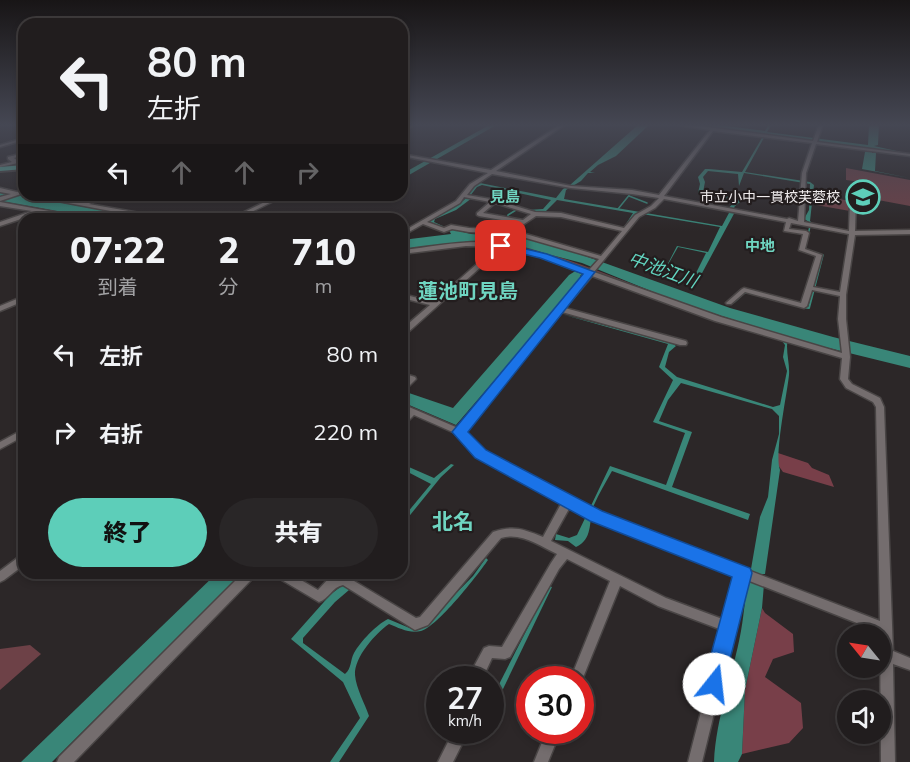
<!DOCTYPE html>
<html lang="ja">
<meta charset="utf-8">
<style>
body{margin:0;font-family:Mulish,"Noto Sans JP",sans-serif;background:#292627;color:#f1f3f6;height:100vh;display:flex;flex-direction:column;font-size:22px;white-space:nowrap}
*{box-sizing:border-box;margin:0}
p{font-size:20px;color:#a2a2a4}
.icon{flex:none;width:33px;height:33px;fill:none;stroke:currentColor;stroke-width:2;stroke-linecap:round;stroke-linejoin:round}
.map{position:relative;flex:1;overflow:hidden}
.side{position:absolute;left:18px;top:213px;width:390px;height:366px;display:flex;flex-direction:column;background:#211d1e;border-radius:18px;box-shadow:0 3px 9px #0003,0 0 0 2px #3e3b3c}
.side>*{flex:none}
.guide{position:absolute;left:18px;top:18px;width:390px;height:183px;border-radius:18px;box-shadow:0 3px 9px #0003,0 0 0 2px #3e3b3c;background:#211d1e;color:#f1f3f6;overflow:hidden}
.needle{width:39px;rotate:300deg}
.fabs{position:absolute;left:837px;top:624px;display:grid;gap:12px}
.fabs a{display:grid;place-items:center;width:54px;height:54px;border-radius:50%;background:#211d1e;box-shadow:0 3px 9px #0003,0 0 0 2px #3e3b3c;font-size:30px}
.speed{position:absolute;left:426px;top:666px;display:flex;gap:12px;font-size:30px;font-weight:700;text-align:center}
.speed>*{display:grid;place-content:center;width:78px;height:78px;border-radius:50%;background:#211d1e;box-shadow:0 3px 9px #0003,0 0 0 2px #3e3b3c;line-height:1}
.speed small{font-size:15px;font-weight:400}
.speed .limit{border:9px solid #d22;background:#fff;color:#111}
.pin{position:absolute;display:grid;place-items:center;width:51px;height:51px;color:#fff;margin:-26px;border-radius:12px;box-shadow:0 3px 9px #0006}
.me{position:absolute;width:66px;margin:-33px;rotate:16deg;stroke-linejoin:round;filter:drop-shadow(0 0 4px #0008)}
.turn{display:flex;align-items:center;gap:21px;height:126px;padding:0 30px;font-size:27px}
.turn .icon{width:78px;height:78px;stroke-width:2.5}
.turn b{display:block;font-size:42px;line-height:51px}
.lanes{display:flex;align-items:center;height:57px;padding:0 30px;background:#0003;justify-content:center;gap:30px;direction:ltr}
.lanes .off{opacity:.35}
.eta{display:flex;justify-content:space-evenly;align-items:center;height:102px;text-align:center}
.eta b{font-size:36px;font-weight:800;line-height:42px}
.primary-button{display:flex;gap:12px;margin-top:auto;padding:12px 30px}
.primary-button a{flex:1;height:69px;border-radius:36px;background:#5dceb9;color:#111;font-size:24px;font-weight:800;line-height:69px;text-align:center}
.primary-button a+a{background:#292627;color:#f1f3f6}
ul{padding:0;list-style:none}
li{display:flex;align-items:center;gap:18px;height:78px;padding:0 30px}
li div{flex:1}
li b{display:block;font-size:22px}
li em{font-style:normal}
.map>svg:first-child{display:block}
.green{fill:#6d4147}
.forest{fill:#783f49}
.water{fill:#398678}
.lines{fill:none;stroke-linecap:round;stroke-linejoin:round}
.stream-far1{stroke:#398678;stroke-width:1.5}
.stream{stroke:#398678;stroke-width:2}
.minor-casing{stroke:#494545;stroke-width:3}
.major-casing{stroke:#494545;stroke-width:4}
.minor{fill:#746d6e;fill-rule:evenodd}
.major{fill:#57a194;fill-rule:evenodd}
.route{fill:#1a73e8;stroke:#114b97;stroke-width:1.5}
.labels{text-anchor:middle;stroke-width:4.5;stroke-linejoin:round;paint-order:stroke}
.far-poi-label{font-size:14px;fill:#efebec;stroke:#231d1e;text-anchor:end}
.far-neighbourhood-label{font-size:15px;font-weight:bold;fill:#6fd5c1;stroke:#231d1e}
.water-label{font-size:18px;font-style:italic;fill:#62d5c0;stroke:#231d1e}
.quarter-label{font-size:20px;font-weight:bold;fill:#6fd5c1;stroke:#231d1e}
.near-neighbourhood-label{font-size:21px;font-weight:bold;fill:#6fd5c1;stroke:#231d1e}
</style>
<div class="map">
<svg width="910" height="762" viewBox="0 0 910 762">
<rect width="100%" height="100%" fill="#2c2728"/>
<g class="green">
<path d="M846,168L910,180V206L862,197L861,182L846,180Z"/>
<path d="M818,195L850,201V211L816,205Z"/>
<path d="M473,241C547,244 611,278 679,302C714,315 749,325 784,336L783,338L666,300L543,254L508,246L463,244L402,249Z"/>
<path d="M30,645L41,654L0,690V649Z"/>
</g>
<g class="forest">
<path d="M778,453L808,463L812,468L829,475L834,487L783,472L778,465Z"/>
<path d="M762,608L765,613L793,634L794,652L773,659L765,677L801,703L803,728L789,743L742,754L745,690Z"/>
</g>
<g class="water">
<path d="M491,124H498L402,179V174Z"/>
<path d="M639,124H650L616,156L598,165L590,172L595,173H588L581,181L566,190L564,199L722,226L730,211L728,208L737,201L708,194L704,203L702,198L705,194L698,193L700,184L698,177L705,169H709L742,172L763,136L680,124H711L765,131L769,124H772L767,132L868,145L869,124H879L878,145L874,146L910,154L872,151V153H876L875,171L910,178L862,169L865,152L869,151L765,136L745,172L810,182L814,185L810,221L813,224L804,219L809,210L810,184L744,173L739,186L738,174L708,171L703,177L705,182L703,192L739,199L740,202L734,207L736,210L694,288L689,287L706,253L678,247L662,275L677,246L708,252L720,227L636,213L624,227L633,213L557,200L545,212L528,210L543,209L551,200L482,185L477,187L470,196L472,198L456,210L435,219L434,222L445,227L426,221C437,213 452,209 464,200C471,194 471,187 480,183L556,198L563,189L570,185Z"/>
<path d="M0,193H7L152,219H101L0,201Z"/>
<path d="M451,229L471,234L520,237L574,252L730,308L833,337L910,356V368L788,338C785,350 790,363 789,375C787,395 774,455 780,470L765,574H757L764,584L762,608L745,690L742,754L738,762H714C716,717 733,675 741,631C745,610 744,592 753,572L751,569L760,517L768,497L772,460L779,434V416L772,409L681,383L668,400L659,421L692,432L672,487L750,514L748,520L612,471C606,482 599,493 594,505C588,520 594,539 576,547L568,541L555,540L556,534L569,538L577,535L610,466L666,485L685,433L653,422L673,380L659,367L668,344L561,314L672,343L676,346L669,352L665,367L677,377L773,407L780,405L787,371L783,357L785,345L782,341L784,336L678,302L582,263L513,245L473,241L402,249V240L451,234L449,230Z"/>
<path d="M577,270L583,273L580,276L581,279L456,425L402,402V395L406,392L453,408L569,275Z"/>
<path d="M402,464L434,478L451,464L454,465L441,477L402,525V519L431,484L402,469Z"/>
<path d="M486,558L488,560C477,576 437,627 421,631C410,634 399,628 389,624C376,633 354,657 355,675C356,688 365,704 369,716L339,762H330L360,718L343,682L291,639L331,594L343,585L355,573H362L348,586L349,590L335,602L303,638V643L345,674C352,668 350,660 354,653C361,641 376,625 388,619L412,629L422,628L473,576Z"/>
<path d="M217,573H242L52,762H21Z"/>
<path d="M549,586L552,587L491,714V700Z"/>
</g>
<g class="lines">
<g class="stream-far1">
<path d="M629,196L647,203"/>
<path d="M618,209L631,193"/>
<path d="M507,219L508,215L516,210"/>
<path d="M507,221L514,224L511,230"/>
<path d="M805,250L810,226"/>
<path d="M814,252L823,255L815,286"/>
</g>
<g class="stream">
<path d="M734,302L744,293H749"/>
<path d="M801,307L809,308L815,285"/>
</g>
<defs>
<g id="minor">
<path d="M402,124L413,125L402,135V132L408,126Z"/>
<path d="M561,124H566L496,171L571,186L632,190L659,195L710,130L671,124H684L813,141L819,124H823L817,142L910,154V156L816,144L806,173L804,222L849,231L850,200L853,198L856,200L855,231L910,230V234L855,235L846,295V319L850,357L848,379L852,384L880,398L884,407L893,651L910,658V670L893,664L895,762H881L880,632L747,580L702,762H688L722,630L658,606L620,586L580,685V680H570L610,581L567,559L559,569L510,657L505,659L492,658L486,671L492,680L490,683V680H476L471,672L484,648L489,646L502,647L551,563L557,554C540,546 521,532 501,538L428,625L415,630L343,585C332,587 329,599 319,602L275,576L273,573H289L318,590L329,578L344,575L416,618L420,617L493,532C513,525 524,529 543,537L562,502L478,456L457,434L414,415L405,424L402,425V417L407,412L402,410V404L458,428L556,310L557,308L559,307L586,274L541,257L502,248L405,335H402V329L430,305L402,298V294L434,302L496,247L466,246L402,254V250C430,247 458,241 486,242C521,244 556,259 589,270L599,259L512,234L469,232L452,229L444,232L423,224L402,236V232L456,201L470,184L488,173L402,156V154L491,170ZM713,131L812,143L802,173L798,221L789,218L787,219L664,196ZM492,174L571,188L632,194L659,198L651,206L635,215L624,228L561,213L535,212L496,200L467,195L474,186ZM464,197L490,202L477,213V215L479,216L524,224L536,216L561,217L622,231L601,256L512,230L469,228L451,225L444,228L427,222L460,203ZM664,199L786,222L784,231L803,234L799,250L816,256L801,303L744,288L742,289L726,303L727,304H731L745,292L804,308L807,306L812,290L840,296L838,319L842,353L721,317L594,272L639,217L655,208ZM495,203L531,214L523,220L483,213ZM791,223L849,234L840,292L813,287L822,255L805,249L809,233L806,231L789,229ZM592,276L715,321L842,358L840,379L846,388L873,402L876,407L880,621L600,513L484,452L465,432L562,312L680,345H686L687,343L686,341L565,308ZM570,507L592,519L737,576L725,620L666,598L551,541Z"/>
<path d="M24,138V140L0,147V145Z"/>
<path d="M24,153V155L14,158L18,161V163L0,167V165L12,162L8,159V157Z"/>
<path d="M0,188L17,192L24,189V193L0,201V197L11,194L0,192Z"/>
<path d="M26,195C45,195 62,202 80,203C90,203 98,195 109,195L89,204L162,217L165,219H153Z"/>
<path d="M279,195H286L237,219H230Z"/>
<path d="M0,202L82,217L85,219H73L39,213L0,226V222L32,211L0,206Z"/>
<path d="M24,296V301L0,311V306Z"/>
<path d="M402,373L415,377L416,379L405,390L402,391V384L406,380L402,378Z"/>
<path d="M24,429V436L0,449V442Z"/>
<path d="M24,554V565L4,580L0,582V571L20,556Z"/>
<path d="M243,573H257L255,576L74,762H57L59,757Z"/>
<path d="M454,730H469L453,762H438Z"/>
<path d="M547,730H561L548,762H534Z"/>
</g>
<path id="major" d="M24,165V169L0,171V167Z"/>
</defs>
<use href="#minor" class="minor-casing"/>
<use href="#major" class="major-casing"/>
<use href="#minor" class="minor"/>
<use href="#major" class="major"/>
</g>
<linearGradient id="sky" x2="0" y2="1"><stop stop-color="#181516"/><stop offset="0.54" stop-color="#454753"/><stop offset="1" stop-color="#454753" stop-opacity="0"/></linearGradient>
<rect width="910" height="231" fill="url(#sky)"/>
<path class="route" d="M501,243L547,254L595,272L468,432L486,450L602,511L750,568L752,573L722,691L714,695L706,691L703,684L732,577L590,521L475,458L452,432L583,274L540,258L498,248V244Z"/>
<defs>
<symbol id="school-ring" viewBox="-11 -11 22 22"><circle r="9.5" fill="#231d1e" stroke="#5dceb9" stroke-width="1.5"/><path d="M0-5L7-2L0 1L-7-2ZM-4 1L0 2.5L4 1V4Q0 6-4 4Z" fill="#5dceb9"/></symbol>
</defs>
<g fill-rule="evenodd">
<use href="#school-ring" x="844" y="178" width="38" height="38"/>
</g>
<g class="labels">
<g class="far-poi-label">
<text x="840" y="202">市立小中一貫校芙蓉校</text>
</g>
<g class="far-neighbourhood-label">
<text x="505" y="202">見島</text>
<text x="760" y="251">中地</text>
</g>
<g class="water-label">
<text transform="translate(663 270) rotate(20)" y="6">中池江川</text>
</g>
<g class="quarter-label">
<text x="468" y="298">蓮池町見島</text>
</g>
<g class="near-neighbourhood-label">
<text x="453" y="529">北名</text>
</g>
</g>
</svg>
<div class="fabs">
<a><svg class="needle" viewBox="-14 -14 28 28"><path d="M0-13l5 13h-10z" fill="#e53935"/><path d="M0 13l5-13h-10z" fill="#a2a2a4"/></svg></a>
<a><svg class="icon" aria-label="sound" viewBox="0 0 24 24"><path d="M4 9h4l5-4v14l-5-4H4zM17 9q2 3 0 6"/></svg></a>
</div>
<div class="speed"><div>27<small>km/h</small></div><div class="limit">30</div></div>
<div class="pin" style="left:501px;top:246px;background:#d93025"><svg class="icon" aria-label="arrive" viewBox="0 0 24 24"><path d="M6 21V4h12l-3 4 3 4H6"/></svg></div>
<svg class="me" style="left:714px;top:684px" viewBox="-20 -20 40 40"><circle r="19" fill="#fff"/><path d="M0-13L10 11 0 6-10 11z" fill="#1a73e8"/></svg>
<div class="guide">
<div class="turn"><svg class="icon" aria-label="left" viewBox="0 0 24 24"><path d="M17 20v-9H6M10 6l-5 5 5 5"/></svg><div><b>80 m</b>左折</div></div>
<div class="lanes"><svg class="icon" aria-label="left" viewBox="0 0 24 24"><path d="M17 20v-9H6M10 6l-5 5 5 5"/></svg><svg class="icon off" aria-label="ahead" viewBox="0 0 24 24"><path d="M12 20V5M6 11l6-6 6 6"/></svg><svg class="icon off" aria-label="ahead" viewBox="0 0 24 24"><path d="M12 20V5M6 11l6-6 6 6"/></svg><svg class="icon off" aria-label="right" viewBox="0 0 24 24"><path d="M7 20v-9h11M14 6l5 5-5 5"/></svg></div>
</div>
<section class="side">
<div class="eta">
<div><b>07:22</b><p>到着</p></div>
<div><b>2</b><p>分</p></div>
<div><b>710</b><p>m</p></div>
</div>
<ul>
<li><svg class="icon" aria-label="left" viewBox="0 0 24 24"><path d="M17 20v-9H6M10 6l-5 5 5 5"/></svg><div><b>左折</b></div><em>80 m</em></li>
<li><svg class="icon" aria-label="right" viewBox="0 0 24 24"><path d="M7 20v-9h11M14 6l5 5-5 5"/></svg><div><b>右折</b></div><em>220 m</em></li>
</ul>
<div class="primary-button"><a>終了</a><a>共有</a></div>
</section>
</div>
